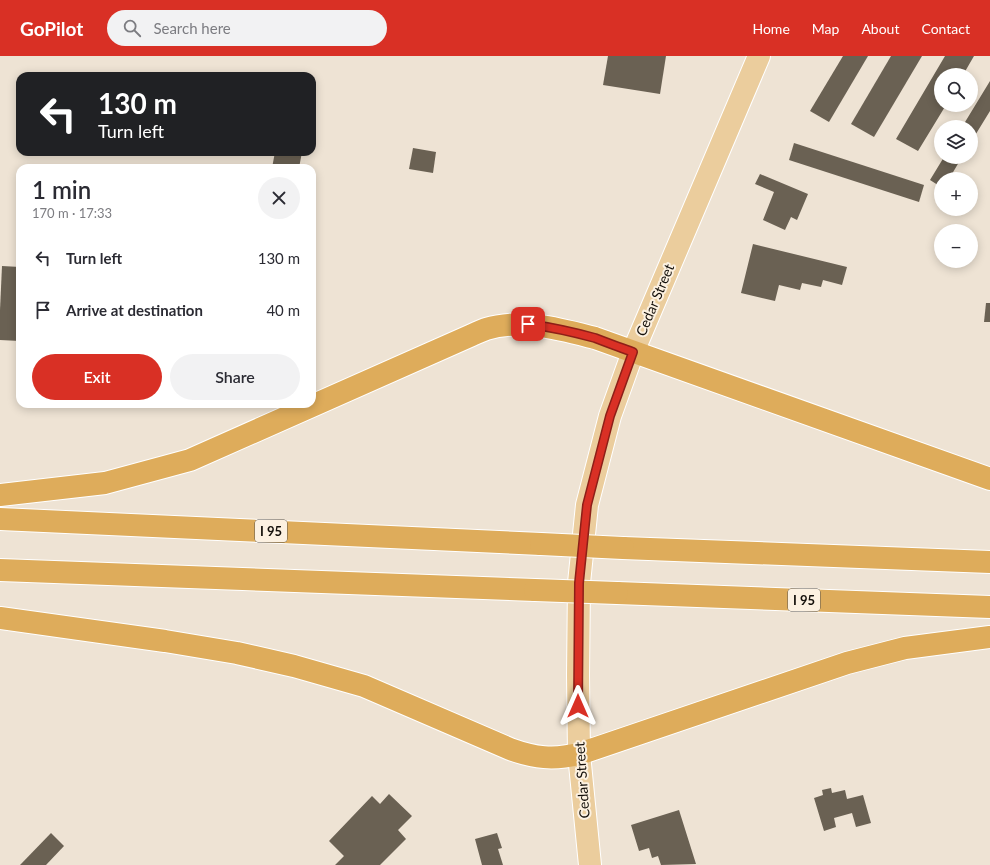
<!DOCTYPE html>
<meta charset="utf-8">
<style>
body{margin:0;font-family:Lato,sans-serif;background:#f2f2f3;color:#2b2b33;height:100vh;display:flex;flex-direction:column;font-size:15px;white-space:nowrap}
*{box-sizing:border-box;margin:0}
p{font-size:13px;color:#7c7c81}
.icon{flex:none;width:22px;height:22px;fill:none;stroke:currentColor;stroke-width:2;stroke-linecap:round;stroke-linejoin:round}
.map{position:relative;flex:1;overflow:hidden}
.drawer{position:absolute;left:16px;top:108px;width:300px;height:244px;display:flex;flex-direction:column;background:#fff;border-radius:12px;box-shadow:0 2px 10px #0003}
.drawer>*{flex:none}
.guide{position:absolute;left:16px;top:16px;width:300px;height:84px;border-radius:12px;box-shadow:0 2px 10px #0003;background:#202124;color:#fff;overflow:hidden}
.controls{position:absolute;left:934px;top:12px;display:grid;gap:8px}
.controls a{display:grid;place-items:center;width:44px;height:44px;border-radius:50%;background:#fff;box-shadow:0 2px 10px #0003;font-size:20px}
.pin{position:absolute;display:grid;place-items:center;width:34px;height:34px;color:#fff;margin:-17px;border-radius:8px;box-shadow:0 2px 6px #0006}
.me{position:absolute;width:44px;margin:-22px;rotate:0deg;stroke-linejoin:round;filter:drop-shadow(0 0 3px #0008)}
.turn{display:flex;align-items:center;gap:14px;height:84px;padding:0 16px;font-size:18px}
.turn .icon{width:52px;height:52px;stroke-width:2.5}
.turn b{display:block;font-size:28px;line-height:34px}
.round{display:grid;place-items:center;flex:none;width:42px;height:42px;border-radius:21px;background:#f2f2f3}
.headline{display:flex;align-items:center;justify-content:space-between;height:68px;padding:0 16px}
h1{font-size:24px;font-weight:600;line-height:30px}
.action{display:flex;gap:8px;margin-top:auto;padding:8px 16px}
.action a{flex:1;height:46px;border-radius:24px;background:#d93025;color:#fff;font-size:16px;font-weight:600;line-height:46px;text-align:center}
.action a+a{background:#f2f2f3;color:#2b2b33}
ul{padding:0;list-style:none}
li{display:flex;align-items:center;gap:12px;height:52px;padding:0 16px}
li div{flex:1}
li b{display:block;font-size:15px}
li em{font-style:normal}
header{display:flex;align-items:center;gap:24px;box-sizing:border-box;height:56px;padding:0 20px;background:#d93025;color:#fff}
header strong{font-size:19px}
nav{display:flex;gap:22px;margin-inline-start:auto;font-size:14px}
.search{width:280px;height:36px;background:#f2f2f3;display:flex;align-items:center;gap:10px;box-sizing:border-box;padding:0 14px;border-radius:22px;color:#7c7c81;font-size:15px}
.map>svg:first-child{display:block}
.building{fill:#6a6153}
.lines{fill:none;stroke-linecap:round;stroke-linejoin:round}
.major-casing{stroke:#fff;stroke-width:24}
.highway-casing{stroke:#fff;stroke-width:24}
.major{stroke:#ebcd9d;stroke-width:22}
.highway{stroke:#deac5b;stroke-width:22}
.highway-bridge-casing{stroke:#fff;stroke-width:24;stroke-linecap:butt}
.highway-bridge{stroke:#deac5b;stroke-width:22}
.route-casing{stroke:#8d1f18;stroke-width:10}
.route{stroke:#d93025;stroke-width:7}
.labels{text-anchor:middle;stroke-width:4;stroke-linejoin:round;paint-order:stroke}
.shield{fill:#fcf1e1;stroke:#59534a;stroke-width:1}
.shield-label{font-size:13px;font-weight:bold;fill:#130f0a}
.street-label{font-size:14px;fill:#130f0a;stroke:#fcf1e1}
</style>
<header>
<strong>GoPilot</strong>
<div class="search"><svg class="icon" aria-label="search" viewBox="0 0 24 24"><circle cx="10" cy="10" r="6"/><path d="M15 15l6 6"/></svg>Search here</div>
<nav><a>Home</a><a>Map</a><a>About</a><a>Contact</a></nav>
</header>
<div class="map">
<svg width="990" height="809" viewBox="0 0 990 809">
<rect width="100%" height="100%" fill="#eee3d4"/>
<g class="building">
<path d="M608,0H666L660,38L603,29Z"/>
<path d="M843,0H868L829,66L810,55Z"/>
<path d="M891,0H922L874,81L851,68Z"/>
<path d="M945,0H974L963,19H941V49H946L918,95L896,83Z"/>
<path d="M990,25V55L971,86V71H962Z"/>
<path d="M794,87L924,129L919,146L789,104Z"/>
<path d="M413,92L436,96L433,117L409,113Z"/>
<path d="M275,96H302L299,112H272Z"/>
<path d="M944,101H962L949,123H941V131L930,124Z"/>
<path d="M760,118L808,138L797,164L791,161L785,174L763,164L774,136L755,128Z"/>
<path d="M753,188L847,211L842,229L823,224L821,231L802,227L800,234L779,229L775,245L741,237Z"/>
<path d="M2,210L20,211V285L0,284V254Z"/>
<path d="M986,247H990V266H984Z"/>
<path d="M831,732L832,737L845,734L847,743L863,739L871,767L856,771L852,757L834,762L836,771L824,775L814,742L823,739L822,734Z"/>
<path d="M389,738L412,760L398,774L406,783L380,809H335L344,800L329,785L372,740L380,748Z"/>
<path d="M679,754L696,808L661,809L658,800L652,802L649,792L639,795L631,769Z"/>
<path d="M51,777L64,790L46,809H20Z"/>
<path d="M497,777L502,792L498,793L503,809H482L475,783Z"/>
</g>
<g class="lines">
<defs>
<path id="major" d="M590,809L579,698L578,619L579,527L587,449L610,360L633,296L759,0"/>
<g id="highway">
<path d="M0,439L105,427L190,404L472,279C476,277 481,275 486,273C522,262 560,273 595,282L990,423"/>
<path d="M0,463L541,488"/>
<path d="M623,492L990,506"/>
<path d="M0,514L535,534"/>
<path d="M617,537L990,551"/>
<path d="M0,562L165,585L237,597L294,610L364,630L510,693C535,702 553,704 579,698L847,607L905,592L990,581"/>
</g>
</defs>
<use href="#major" class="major-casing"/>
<use href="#highway" class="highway-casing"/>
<use href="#major" class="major"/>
<use href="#highway" class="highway"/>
<defs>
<g id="highway-bridge">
<path d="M541,488L623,492"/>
<path d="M535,534L617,537"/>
</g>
</defs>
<use href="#highway-bridge" class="highway-bridge-casing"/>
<use href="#highway-bridge" class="highway-bridge"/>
</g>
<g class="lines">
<defs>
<path id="route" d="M528,268C550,271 573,276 595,282C608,287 621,292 633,296L610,360L587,449L579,527L578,650"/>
</defs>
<use href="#route" class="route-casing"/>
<use href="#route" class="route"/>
</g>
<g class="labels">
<g class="shield">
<rect x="255" y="464" width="32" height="22" rx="3"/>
<rect x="788" y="533" width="32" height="22" rx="3"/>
</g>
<g class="shield-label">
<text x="271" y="480">I 95</text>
<text x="804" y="549">I 95</text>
</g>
<g class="street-label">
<text transform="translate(655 244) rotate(-67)" y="5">Cedar Street</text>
<text transform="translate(582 724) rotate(-94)" y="5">Cedar Street</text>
</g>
</g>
</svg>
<div class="controls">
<a><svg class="icon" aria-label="search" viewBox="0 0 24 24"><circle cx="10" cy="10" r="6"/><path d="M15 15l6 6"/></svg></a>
<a><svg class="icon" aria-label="layers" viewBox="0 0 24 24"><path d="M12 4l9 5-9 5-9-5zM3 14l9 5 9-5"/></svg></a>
<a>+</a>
<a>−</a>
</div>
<div class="pin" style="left:528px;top:268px;background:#d93025"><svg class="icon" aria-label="arrive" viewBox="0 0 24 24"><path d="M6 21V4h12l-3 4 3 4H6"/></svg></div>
<svg class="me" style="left:578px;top:650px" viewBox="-20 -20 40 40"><path d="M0-17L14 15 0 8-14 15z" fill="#d93025" stroke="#fff" stroke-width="4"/></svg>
<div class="guide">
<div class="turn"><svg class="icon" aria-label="left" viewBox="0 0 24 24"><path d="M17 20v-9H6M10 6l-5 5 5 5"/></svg><div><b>130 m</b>Turn left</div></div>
</div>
<section class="drawer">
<div class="headline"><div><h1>1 min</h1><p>170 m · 17:33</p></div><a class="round"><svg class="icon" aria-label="close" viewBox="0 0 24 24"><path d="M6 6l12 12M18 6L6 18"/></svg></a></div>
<ul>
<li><svg class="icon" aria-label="left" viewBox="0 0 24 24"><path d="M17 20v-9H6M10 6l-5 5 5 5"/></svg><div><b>Turn left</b></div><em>130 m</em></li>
<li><svg class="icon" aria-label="arrive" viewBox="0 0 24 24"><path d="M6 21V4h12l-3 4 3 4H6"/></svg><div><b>Arrive at destination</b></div><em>40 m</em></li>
</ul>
<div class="action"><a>Exit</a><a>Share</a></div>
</section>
</div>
